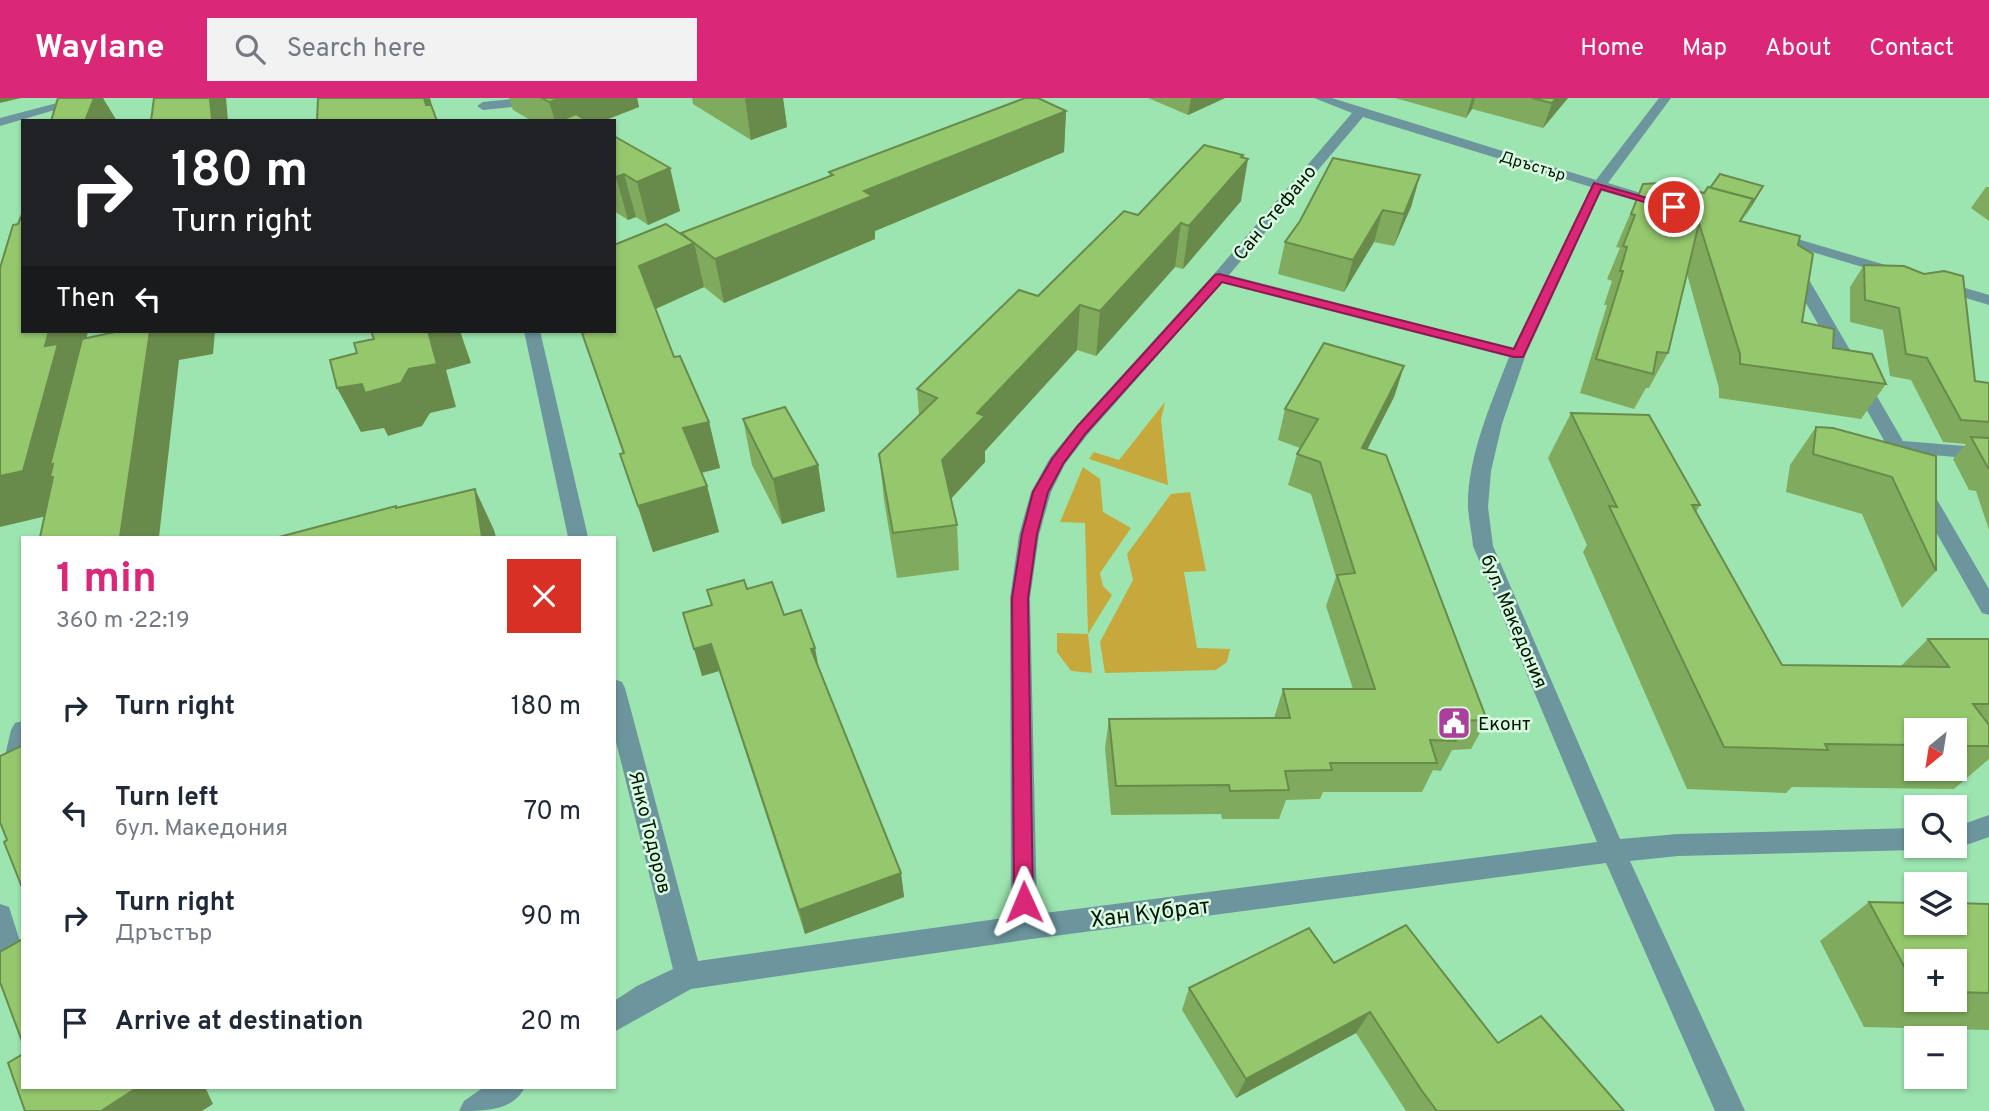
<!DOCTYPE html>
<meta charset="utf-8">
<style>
body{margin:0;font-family:Overpass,sans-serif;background:#f2f2f3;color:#1f2937;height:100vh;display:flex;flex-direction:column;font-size:26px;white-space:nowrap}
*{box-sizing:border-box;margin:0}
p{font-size:23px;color:#747a83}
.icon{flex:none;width:38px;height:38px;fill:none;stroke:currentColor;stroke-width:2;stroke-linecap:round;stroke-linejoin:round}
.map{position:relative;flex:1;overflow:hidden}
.details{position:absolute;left:21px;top:438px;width:595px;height:553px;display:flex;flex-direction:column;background:#fff;border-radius:0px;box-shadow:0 2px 5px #0004}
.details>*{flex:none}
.guide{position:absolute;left:21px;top:21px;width:595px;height:214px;border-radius:0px;box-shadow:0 2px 5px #0004;background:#202124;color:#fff;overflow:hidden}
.needle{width:46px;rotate:210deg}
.tools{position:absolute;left:1904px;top:620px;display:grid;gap:14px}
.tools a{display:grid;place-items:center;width:63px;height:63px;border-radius:0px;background:#fff;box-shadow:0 2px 5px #0004;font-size:35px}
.pin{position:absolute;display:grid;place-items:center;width:60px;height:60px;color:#fff;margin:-30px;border:4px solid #fff;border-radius:50%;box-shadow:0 2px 7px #0007}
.me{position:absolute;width:77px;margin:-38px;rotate:359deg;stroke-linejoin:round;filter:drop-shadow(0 0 5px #0008)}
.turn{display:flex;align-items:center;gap:24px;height:147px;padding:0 35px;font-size:32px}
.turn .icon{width:91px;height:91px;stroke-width:2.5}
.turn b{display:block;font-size:49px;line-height:60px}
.then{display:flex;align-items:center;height:66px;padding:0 35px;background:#0003;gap:14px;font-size:26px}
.round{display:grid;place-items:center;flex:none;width:74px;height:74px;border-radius:0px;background:#f2f2f3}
.overview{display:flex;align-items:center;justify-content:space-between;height:119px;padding:0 35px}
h1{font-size:42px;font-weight:700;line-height:52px;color:#db2777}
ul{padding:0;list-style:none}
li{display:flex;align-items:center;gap:21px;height:105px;padding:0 35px}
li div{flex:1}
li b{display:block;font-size:26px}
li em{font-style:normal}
header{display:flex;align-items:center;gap:42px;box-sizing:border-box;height:98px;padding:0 35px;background:#db2777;color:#fff}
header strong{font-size:33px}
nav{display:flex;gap:38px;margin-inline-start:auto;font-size:24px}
.search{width:490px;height:63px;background:#f2f2f3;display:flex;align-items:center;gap:18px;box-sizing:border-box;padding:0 24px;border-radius:0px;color:#747a83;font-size:26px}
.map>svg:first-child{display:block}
.green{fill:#c7a83c}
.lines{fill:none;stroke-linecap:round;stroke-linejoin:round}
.minor{fill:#6d959e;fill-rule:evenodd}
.wall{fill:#80ab5e;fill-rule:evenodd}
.shaded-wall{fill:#688b4c}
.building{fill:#95c76d;stroke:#688b4c;stroke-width:2}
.route{fill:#db2777;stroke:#8e194d;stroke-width:2}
.labels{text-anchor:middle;stroke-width:5;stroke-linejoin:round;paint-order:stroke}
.far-street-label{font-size:16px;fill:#001504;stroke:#d9fce1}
.street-label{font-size:19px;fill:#001504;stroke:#d9fce1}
.poi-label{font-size:19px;fill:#001504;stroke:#d9fce1;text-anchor:start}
.near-street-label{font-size:23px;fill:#001504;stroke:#d9fce1}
</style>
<header>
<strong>Waylane</strong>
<div class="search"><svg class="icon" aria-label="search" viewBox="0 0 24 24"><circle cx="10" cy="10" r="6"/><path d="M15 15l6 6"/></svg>Search here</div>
<nav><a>Home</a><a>Map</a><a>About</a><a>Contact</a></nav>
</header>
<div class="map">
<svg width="1989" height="1013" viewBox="0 0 1989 1013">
<rect width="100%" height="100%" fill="#9ce5b0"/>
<g class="green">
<path d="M1165,304L1161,322L1168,387L1089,361L1094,354L1119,362Z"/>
<path d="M1083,369L1100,381L1103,414L1131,430L1100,475L1103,488L1112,497L1088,536L1092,575L1071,573L1057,554V535L1088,536L1085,425L1060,424Z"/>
<path d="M1190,394L1206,473L1184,474L1197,550L1230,551L1227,564L1216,572L1105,575L1100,544L1133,482L1127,456L1171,396Z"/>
</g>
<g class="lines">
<g class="minor">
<path d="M76,0H96L0,28V20Z"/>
<path d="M524,0H566L560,4L483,12L477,8L483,4Z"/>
<path d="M1314,0H1332L1596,82L1659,0H1671L1608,85L1667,103L1669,106L1662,110L1602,93L1599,98L1526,256L1502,326L1491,373L1488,409L1493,448L1620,741L1678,736L1916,730V747H1926L1916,752L1678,758L1630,763L1745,1013H1715L1606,765L1024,842L691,891L614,934V903L637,888L673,871L614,636V581L622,584L625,590L698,863L1011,819L1010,500L1019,437L1031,394L1050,360L1076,328L1214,176L1352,15ZM1363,19L1591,89L1513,250L1229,177ZM1222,185L1509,259C1491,306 1467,359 1468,410C1469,423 1472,436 1473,448L1597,744L1037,816L1030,500L1039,437L1051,394L1065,366L1088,336Z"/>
<path d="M1770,133L1906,173L1909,176L1906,179H1896L1765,140L1763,137L1765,134Z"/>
<path d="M1793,163L1801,168L1903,343L1989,350V362L1910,355L1989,491V517L1982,515L1785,168Z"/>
<path d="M1938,182L1989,197V207L1933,190L1930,187Z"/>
<path d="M524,233H540L588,439H568Z"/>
<path d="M23,623V682L9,714L0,718V679L11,632L15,625Z"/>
<path d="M1989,717V739L1955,751L1946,748L1955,747V729Z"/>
<path d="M0,806L9,809L23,853V919L13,915L0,869Z"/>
<path d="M484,989H525C513,1013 485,1013 459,1013L464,1003Z"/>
</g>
</g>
<g class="wall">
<path d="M509,0H637L639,9L603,23H532L513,12Z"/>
<path d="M692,0H783L787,29L751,42L693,6Z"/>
<path d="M1148,0H1225L1188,17Z"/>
<path d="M1395,0H1568L1543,30L1472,11L1466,20Z"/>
<path d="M1066,13L1064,54L875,133V141L724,205L704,189L655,211L674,259L709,324L720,370L702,375L707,388L719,434L653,454L620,356L623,355L582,235L590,233L681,136L830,78L829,74Z"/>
<path d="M614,38L670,70L680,113L648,127L636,119L628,122L614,113Z"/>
<path d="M1243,60L1241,103L1183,171L1175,169L1096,258L1077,252L985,353V364L951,401L957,427L959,472L897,480L884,402L879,356L919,317L917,291L1038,198L1138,117Z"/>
<path d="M1420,77L1411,109L1394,148L1374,144L1344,194L1278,176L1285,144Z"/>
<path d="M1643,86L1704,95L1710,90L1763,88L1753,106L1741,123L1798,147L1802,224L1833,250L1886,286L1861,321L1719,300V290L1687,176L1668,255L1649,290H1646L1634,311L1580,295L1607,207H1604L1612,183L1607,181L1620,150L1616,149Z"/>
<path d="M1986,89H1989V123L1971,110Z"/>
<path d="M1864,167L1975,283L1989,285V432L1976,393L1969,392L1953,361L1966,346L1943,344L1911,282L1890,278L1883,232L1850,224V189Z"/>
<path d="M1404,268L1394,299L1367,352L1487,622L1471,651L1452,652L1441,673L1433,672L1422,694H1323L1320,701L1286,702L1279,721H1222L1221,716L1111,717L1105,650L1109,621L1274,620L1283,591H1353L1326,508L1336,479L1311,396L1288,387L1297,356L1300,350L1278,342L1285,311Z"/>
<path d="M1571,315L1700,407L1696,414L1782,567L1901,568L1928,541H1989V661L1954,691L1792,689L1786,695L1687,691L1583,454L1587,447L1548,360ZM1916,632H1955V670H1916Z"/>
<path d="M743,321L818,367L825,413L782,426L752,367Z"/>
<path d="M1816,329L1936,358V473L1902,510L1862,416L1786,394L1790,367Z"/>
<path d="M747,491L784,517L818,567L901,775L904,799L805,836L719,573L702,578L712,507L707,492Z"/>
<path d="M1869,804L1989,806V932L1864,929L1820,843ZM1916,863H1955V901H1916Z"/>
<path d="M1334,865L1498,945L1624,1013H1406L1356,935L1236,1000L1182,912L1189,890Z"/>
</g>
<g class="shaded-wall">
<path d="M0,0H21L0,5Z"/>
<path d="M94,0H103L117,23H85Z"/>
<path d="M210,0H226L228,23H212Z"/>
<path d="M424,0H430L436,23L426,7Z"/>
<path d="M562,0H637L639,9L603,23H555L549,4Z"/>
<path d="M749,0H783L787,29L751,42L745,1Z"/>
<path d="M1191,0H1225L1188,17Z"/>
<path d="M1472,0H1475L1472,11L1466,20Z"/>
<path d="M1556,0H1568L1543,30L1552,5Z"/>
<path d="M1066,13L1064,54L875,133V141L724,205L715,161L864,93Z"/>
<path d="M1243,57L1241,69L1248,61L1241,103L1183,171L1189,128Z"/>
<path d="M670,70L680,113L648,127L637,84Z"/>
<path d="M624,76L636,119L628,122L616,79Z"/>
<path d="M1420,77L1411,109L1394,148L1404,116Z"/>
<path d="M1763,88L1753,106L1743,122L1753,104Z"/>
<path d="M1383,112L1374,144L1344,194L1353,162Z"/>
<path d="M1181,125L1175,169L1096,258L1100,213Z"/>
<path d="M694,145L704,189L651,213L639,168Z"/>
<path d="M1080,207L1077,252L985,353V364L944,408L942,362L977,315Z"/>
<path d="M49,233H88L80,275L59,415L0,429V378L45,248Z"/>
<path d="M150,233H215L213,256L179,262L159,439H120Z"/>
<path d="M428,233H460L471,265L446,272L456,309L430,315L422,328L388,338L384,330L361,334L337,290Z"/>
<path d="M1404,268L1394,299L1352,381L1362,350Z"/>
<path d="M709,324L720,370L695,376L683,330Z"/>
<path d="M818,367L825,413L782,426L773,381Z"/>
<path d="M707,388L719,434L653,454L638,408Z"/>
<path d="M475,391L494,432L496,439H482Z"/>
<path d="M711,546L719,573L702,578L694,551Z"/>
<path d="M815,550L820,577L811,551Z"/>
<path d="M901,775L904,799L805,836L799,812Z"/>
<path d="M1370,914L1356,935L1236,1000L1246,981Z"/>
<path d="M138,989H205L213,1006L202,1013H101Z"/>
</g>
<g class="building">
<path d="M58,0H94L85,23H51Z"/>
<path d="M154,0H210L212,23H151Z"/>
<path d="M318,0H424L426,7H431L437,23H317Z"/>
<path d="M542,0H562L549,4Z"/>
<path d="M1025,0H1038L1066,13L864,93L872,98L715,161L681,135L833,77L829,74Z"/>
<path d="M1532,0H1556L1552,5Z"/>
<path d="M576,16L587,23H559Z"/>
<path d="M614,38L670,70L637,84L624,76L616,79L614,78Z"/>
<path d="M1204,47L1243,57L1241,59L1248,61L1189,128L1181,125L1100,213L1080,207L977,315L985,318L942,362L957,427L893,435L879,356L937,300L917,291L1019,192L1038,198L1124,113L1138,117Z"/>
<path d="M1333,60L1420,77L1404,116L1383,112L1353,162L1285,144L1300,123Z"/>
<path d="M1720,76L1763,88L1753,104H1752L1753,101L1710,90Z"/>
<path d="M1661,85L1704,95L1708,89L1753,101L1740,123L1800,138L1798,147L1813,156L1802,224L1834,231L1833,250L1872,256L1886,286L1740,266V256L1699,125L1668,255L1657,254L1653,276L1596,261L1623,173H1620L1627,149L1623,148L1635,117L1631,116L1643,86Z"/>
<path d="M23,114V233H49L45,248L58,246L23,373L0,378V170L13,127L18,126Z"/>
<path d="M666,126L694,145L639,168L674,259L680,258L709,324L683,330L707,388L638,408L620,356L624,355L582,235L591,233H614V147Z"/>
<path d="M1864,167L1904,168L1924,176L1944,173L1963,178L1975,283L1989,285V324L1961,322L1927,260L1906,256L1899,210L1865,202Z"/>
<path d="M115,233H150L120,439H40L53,379H50L53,366L50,367L82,241L115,234Z"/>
<path d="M371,233H428L437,266L409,271L401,285L365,295L362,286L337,290L330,262L357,255L354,245L374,241Z"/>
<path d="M1324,245L1404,268L1362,350L1386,357L1487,622L1449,623L1456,643L1430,642L1437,665H1330L1332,672L1285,673L1289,692L1230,693L1229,687L1116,688L1109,621L1290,620L1283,591H1375L1337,477L1355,475L1320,364L1297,356L1318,321L1285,311Z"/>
<path d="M785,309L818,367L773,381L743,321Z"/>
<path d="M1571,315L1649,317L1700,407H1692L1782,567L1949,569L1928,541H1989V606H1973L1989,627V648H1955V632H1916V647L1825,646L1828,652L1724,649L1609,408L1617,409Z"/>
<path d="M1816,329L1833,330L1936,358V473L1892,379L1813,356Z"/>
<path d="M1971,339L1989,340V370H1988Z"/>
<path d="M475,391L482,439H279L396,408V410Z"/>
<path d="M744,482L747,491L772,484L784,517L801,512L815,550L811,551L901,775L799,812L711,546L694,551L683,515L712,507L707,492Z"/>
<path d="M23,647V792L4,744L7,742L0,724V658Z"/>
<path d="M1869,804L1916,805V824H1955V805L1989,806V895L1955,894V863H1916V890Z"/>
<path d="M1406,827L1498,945L1541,918L1624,1013H1437L1422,993L1370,914L1246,981L1189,890L1309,830L1334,865Z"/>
<path d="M23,841V946L0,884V854Z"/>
<path d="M23,956V989H138L101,1013H25L8,965Z"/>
</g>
<path class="route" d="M1594,85L1679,109L1674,113L1601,91L1523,259H1514L1222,184L1086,335L1063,366L1048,394L1037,436L1028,500L1033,804L1031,811L1024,813L1017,811L1014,804L1012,500L1022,436L1033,394L1052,361L1077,329L1215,177L1219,176L1514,251Z"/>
<defs>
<symbol id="civic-square" viewBox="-11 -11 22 22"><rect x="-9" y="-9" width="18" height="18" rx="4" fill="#ab3f9e" stroke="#d9fce1"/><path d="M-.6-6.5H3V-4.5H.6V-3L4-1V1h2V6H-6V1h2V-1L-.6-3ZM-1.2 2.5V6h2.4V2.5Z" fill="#fff"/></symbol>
</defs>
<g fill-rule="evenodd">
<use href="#civic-square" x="1435" y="606" width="38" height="38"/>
</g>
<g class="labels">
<g class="far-street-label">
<text transform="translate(1533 67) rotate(17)" y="6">Дръстър</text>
</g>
<g class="street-label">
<text transform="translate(1274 114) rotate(-50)" y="7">Сан Стефано</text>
<text transform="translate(1515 523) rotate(67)" y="7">бул. Македония</text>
<text transform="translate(651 734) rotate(76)" y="7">Янко Тодоров</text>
</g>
<g class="poi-label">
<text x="1478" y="632">Еконт</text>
</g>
<g class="near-street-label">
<text transform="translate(1150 814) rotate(-7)" y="8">Хан Кубрат</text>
</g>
</g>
</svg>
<div class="tools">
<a><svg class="needle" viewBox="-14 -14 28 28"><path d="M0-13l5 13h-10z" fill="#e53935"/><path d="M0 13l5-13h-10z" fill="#747a83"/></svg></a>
<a><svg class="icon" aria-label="search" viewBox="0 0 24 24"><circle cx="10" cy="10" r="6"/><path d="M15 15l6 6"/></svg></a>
<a><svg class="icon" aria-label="layers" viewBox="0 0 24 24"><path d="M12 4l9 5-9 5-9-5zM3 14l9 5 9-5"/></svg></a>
<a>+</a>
<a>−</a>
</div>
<div class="pin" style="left:1674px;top:109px;background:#d93025"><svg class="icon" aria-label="arrive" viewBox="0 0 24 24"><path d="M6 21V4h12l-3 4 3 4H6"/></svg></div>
<svg class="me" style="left:1024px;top:804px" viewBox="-20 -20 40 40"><path d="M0-17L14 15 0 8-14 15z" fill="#db2777" stroke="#fff" stroke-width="4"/></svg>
<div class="guide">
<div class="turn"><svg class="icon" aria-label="right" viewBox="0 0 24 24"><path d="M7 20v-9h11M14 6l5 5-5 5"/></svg><div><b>180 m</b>Turn right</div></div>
<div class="then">Then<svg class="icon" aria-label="left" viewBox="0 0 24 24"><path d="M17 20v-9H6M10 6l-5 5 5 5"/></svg></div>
</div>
<section class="details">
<div class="overview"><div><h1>1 min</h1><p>360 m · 22:19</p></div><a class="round" style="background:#d93025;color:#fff"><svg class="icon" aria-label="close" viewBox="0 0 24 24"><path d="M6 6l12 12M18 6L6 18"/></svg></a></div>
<ul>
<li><svg class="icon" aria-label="right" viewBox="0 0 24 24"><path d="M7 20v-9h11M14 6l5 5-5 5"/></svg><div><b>Turn right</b></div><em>180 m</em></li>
<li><svg class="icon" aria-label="left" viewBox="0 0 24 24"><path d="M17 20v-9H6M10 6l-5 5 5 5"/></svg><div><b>Turn left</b><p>бул. Македония</p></div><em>70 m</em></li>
<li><svg class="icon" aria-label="right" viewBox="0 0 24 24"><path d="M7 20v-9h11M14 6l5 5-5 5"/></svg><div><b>Turn right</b><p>Дръстър</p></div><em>90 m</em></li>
<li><svg class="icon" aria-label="arrive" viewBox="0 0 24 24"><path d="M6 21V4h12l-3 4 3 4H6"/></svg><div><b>Arrive at destination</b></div><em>20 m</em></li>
</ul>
</section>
</div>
